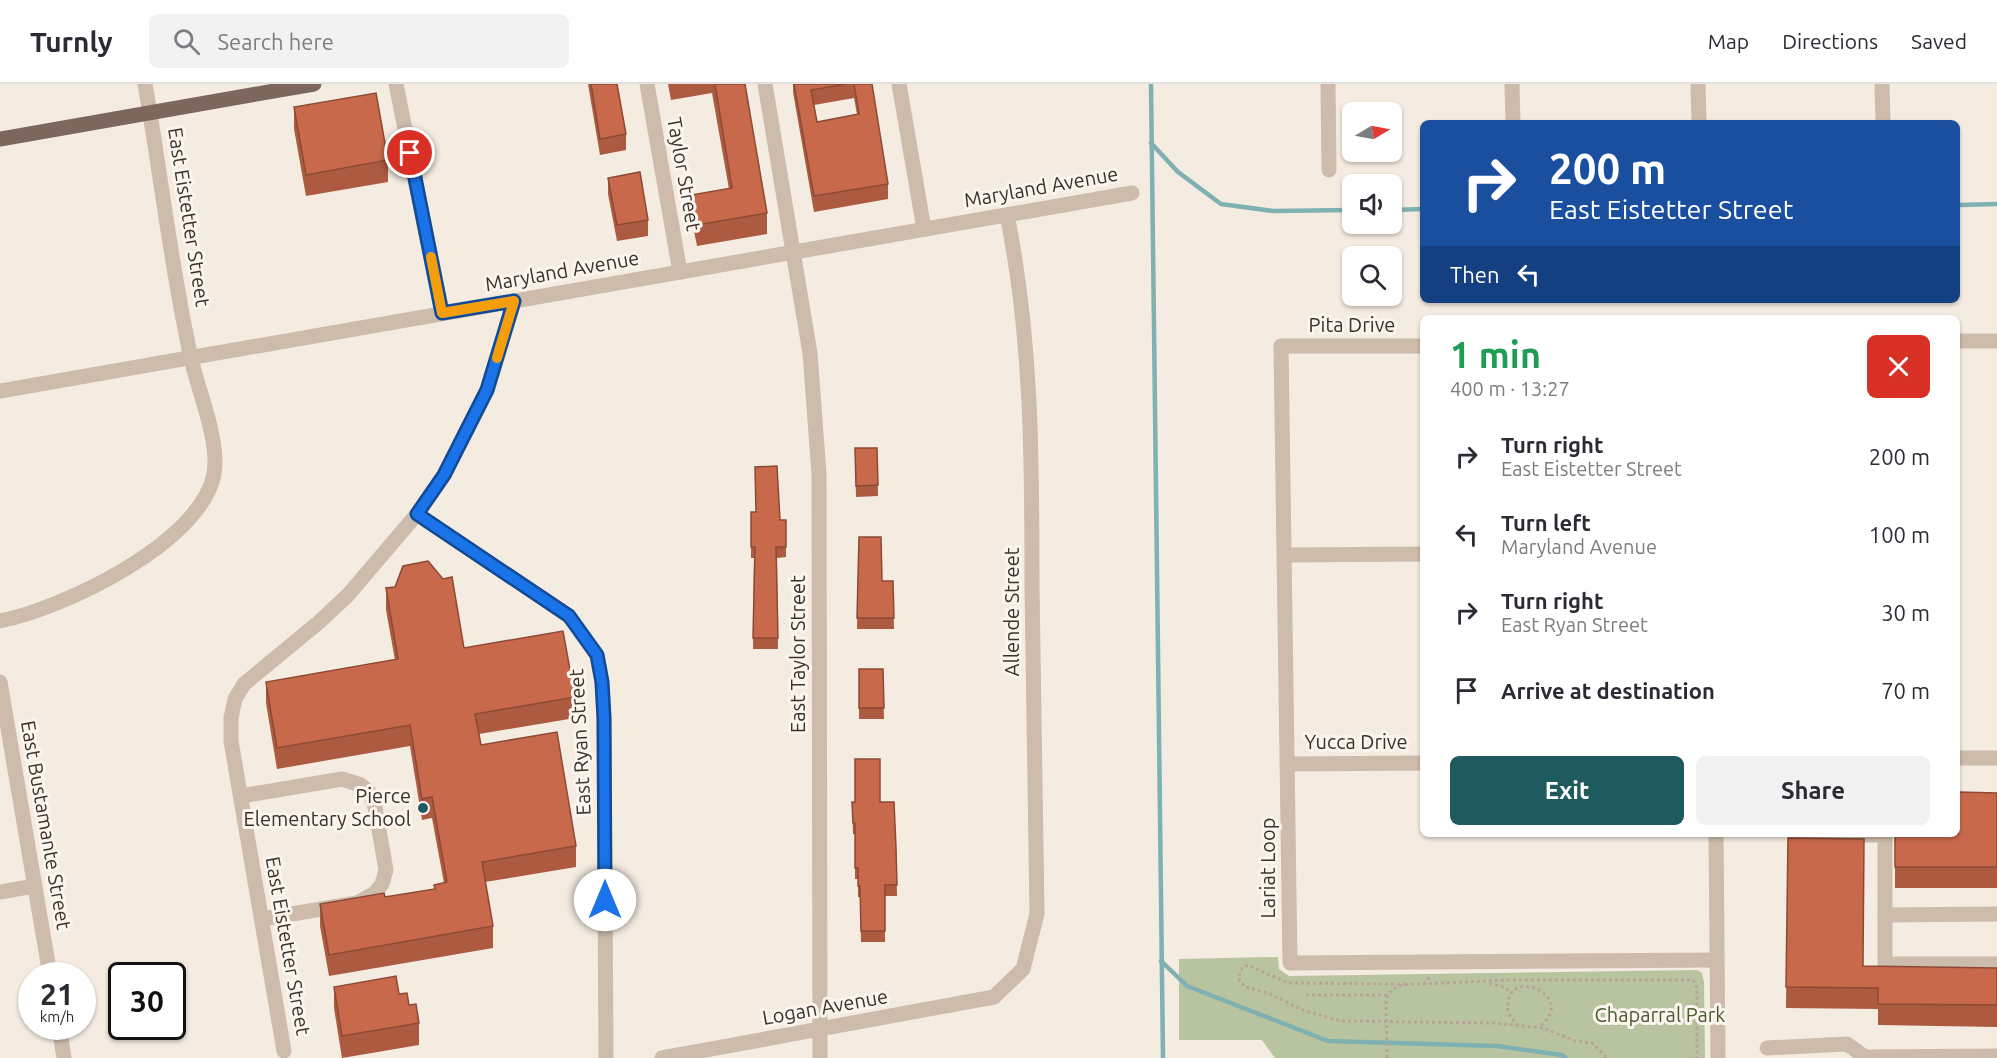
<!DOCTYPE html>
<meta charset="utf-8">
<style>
body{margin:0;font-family:Ubuntu,sans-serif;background:#f2f2f3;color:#2b2b33;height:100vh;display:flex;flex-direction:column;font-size:22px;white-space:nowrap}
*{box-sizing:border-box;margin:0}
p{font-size:20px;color:#7c7c81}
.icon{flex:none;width:33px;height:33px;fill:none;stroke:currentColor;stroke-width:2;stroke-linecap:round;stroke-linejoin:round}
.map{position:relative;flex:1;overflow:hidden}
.panel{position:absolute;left:1420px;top:231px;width:540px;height:522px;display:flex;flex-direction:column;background:#fff;border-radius:9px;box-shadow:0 2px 4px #0004}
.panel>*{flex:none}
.banner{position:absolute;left:1420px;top:36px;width:540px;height:183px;border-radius:9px;box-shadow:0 2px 4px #0004;background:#1a4fa0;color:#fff;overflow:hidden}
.needle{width:39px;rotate:80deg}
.fabs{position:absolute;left:1342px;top:18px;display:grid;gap:12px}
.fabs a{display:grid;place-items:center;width:60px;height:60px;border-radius:9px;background:#fff;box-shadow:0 2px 4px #0004;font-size:30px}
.speed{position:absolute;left:18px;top:878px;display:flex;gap:12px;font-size:30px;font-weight:700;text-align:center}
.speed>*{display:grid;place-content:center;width:78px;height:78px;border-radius:50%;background:#fff;box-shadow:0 2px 4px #0004;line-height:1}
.speed small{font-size:15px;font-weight:400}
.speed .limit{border:3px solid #111;border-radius:9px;background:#fff;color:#111}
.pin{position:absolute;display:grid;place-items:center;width:51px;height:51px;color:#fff;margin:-26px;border:3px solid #fff;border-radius:50%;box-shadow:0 2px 6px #0007}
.me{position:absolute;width:66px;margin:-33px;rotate:0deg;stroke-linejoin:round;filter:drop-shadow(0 0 4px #0008)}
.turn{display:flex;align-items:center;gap:21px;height:126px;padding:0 30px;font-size:27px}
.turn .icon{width:78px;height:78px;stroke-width:2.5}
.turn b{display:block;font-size:42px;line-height:51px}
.then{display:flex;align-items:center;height:57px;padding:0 30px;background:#0003;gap:12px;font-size:22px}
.round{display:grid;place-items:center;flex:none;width:63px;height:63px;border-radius:9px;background:#f2f2f3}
.summary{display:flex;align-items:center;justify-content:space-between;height:102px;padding:0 30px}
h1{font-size:36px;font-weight:600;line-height:45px;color:#1e9e55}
.button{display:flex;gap:12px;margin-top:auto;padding:12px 30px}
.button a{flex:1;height:69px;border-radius:9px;background:#1f5a5e;color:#fff;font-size:24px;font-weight:600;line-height:69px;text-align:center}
.button a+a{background:#f2f2f3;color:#2b2b33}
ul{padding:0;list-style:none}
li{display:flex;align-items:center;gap:18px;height:78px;padding:0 30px}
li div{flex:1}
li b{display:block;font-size:22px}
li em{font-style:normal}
header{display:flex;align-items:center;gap:36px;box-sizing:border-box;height:84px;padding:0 30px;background:#fff;border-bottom:2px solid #e1e1e2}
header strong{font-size:28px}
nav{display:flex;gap:33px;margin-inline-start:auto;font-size:21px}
.search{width:420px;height:54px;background:#f2f2f3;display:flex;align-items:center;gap:15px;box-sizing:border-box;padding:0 21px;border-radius:9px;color:#7c7c81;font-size:22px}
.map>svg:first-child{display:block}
.green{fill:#b8c4a0}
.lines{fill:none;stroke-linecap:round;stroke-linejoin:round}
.stream{stroke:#7fb0b2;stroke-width:4.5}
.path{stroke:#b9a596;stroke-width:3;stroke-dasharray:3 3;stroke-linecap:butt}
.minor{stroke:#cdbbac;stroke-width:15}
.major{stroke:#7d675c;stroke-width:15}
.wall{fill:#ac5a40;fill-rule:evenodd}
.building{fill:#c8694b;stroke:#8c4a34;stroke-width:1.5}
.route-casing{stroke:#114b97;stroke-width:15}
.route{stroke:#1a73e8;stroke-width:10}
.slow{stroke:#f59e0b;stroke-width:10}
.poi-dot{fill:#1f5a5e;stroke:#fbf5ee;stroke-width:2}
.labels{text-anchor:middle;stroke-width:6;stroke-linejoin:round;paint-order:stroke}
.street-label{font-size:20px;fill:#3b302b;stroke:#fbf5ee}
.poi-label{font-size:20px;fill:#3b302b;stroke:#fbf5ee;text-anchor:end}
.park-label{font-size:20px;fill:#4a5a2e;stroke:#fbf5ee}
</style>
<header>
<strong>Turnly</strong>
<div class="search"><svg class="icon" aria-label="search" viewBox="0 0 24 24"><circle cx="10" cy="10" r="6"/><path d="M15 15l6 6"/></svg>Search here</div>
<nav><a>Map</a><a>Directions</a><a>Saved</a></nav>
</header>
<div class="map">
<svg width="1997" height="974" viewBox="0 0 1997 974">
<rect width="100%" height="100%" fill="#f4ebe1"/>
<path class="green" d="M1278,873L1279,885L1289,892L1697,886L1702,889L1704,898L1705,974H1275L1262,956H1179V875Z"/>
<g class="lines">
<g class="stream">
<path d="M1151,0L1163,974"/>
<path d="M1151,59L1178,88L1221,120L1273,127L1353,126"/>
<path d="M1958,121L1997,120"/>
<path d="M1392,126L1424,125"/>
<path d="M1161,877L1187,902L1328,957L1497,962L1562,971L1566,974"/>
</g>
<g class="path">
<path d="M1406,900L1288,899L1248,881L1242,884L1238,894L1245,903L1268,909L1305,927L1341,937L1494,939L1543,944L1575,957L1592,959L1607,974"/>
<path d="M1423,900L1508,896H1692L1696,899L1697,908V974"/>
<path d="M1489,900L1504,903L1512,909"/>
<path d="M1306,911H1388"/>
<path d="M1518,942L1508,929C1501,877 1581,912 1539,943"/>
<path d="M1387,974L1386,917C1390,899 1408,900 1423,900L1431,892"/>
</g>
<g class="minor">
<path d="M396,0L442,229"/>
<path d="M647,0L680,188"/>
<path d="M765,0L810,269L819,390L820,974"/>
<path d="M899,0L924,145"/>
<path d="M1328,0L1329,86"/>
<path d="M1512,0L1513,39"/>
<path d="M1698,0L1699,39"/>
<path d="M1882,0L1883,39"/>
<path d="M1958,257H1997"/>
<path d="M1424,262H1281L1290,879L1717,876"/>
<path d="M0,307L1132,109"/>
<path d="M417,430L569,532L597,571L602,598L604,634L606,974"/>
<path d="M1286,471L1424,470"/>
<path d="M0,537C62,525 201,459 214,390C220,357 198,307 191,274C171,184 161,91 145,0"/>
<path d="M0,598L50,891"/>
<path d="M1958,674H1997"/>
<path d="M1288,680L1424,679"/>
<path d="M241,712L342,695L361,701L370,709L375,723L386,786L382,800L375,809L357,819L262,835"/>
<path d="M1716,750L1718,974"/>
<path d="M1885,750V880H1997"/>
<path d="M1796,751H1885"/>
<path d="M0,808L34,802"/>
<path d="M1885,831L1997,830"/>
<path d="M59,942L64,974"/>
<path d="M1767,964L1847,960L1865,973L1997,972"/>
<path d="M284,967L231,657V634L235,615L244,600L318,539L348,511L417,430L444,391L487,306L514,217"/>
<path d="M662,974L994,913L1023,885L1037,830C1035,721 1033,612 1032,502C1032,377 1032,254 1007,131"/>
</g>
<path class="major" d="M0,55L314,0"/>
</g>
<g class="wall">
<path d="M588,0H617L626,50V66L600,71Z"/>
<path d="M668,0H745L767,129V150L697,162L691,132V111L729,105L712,9L671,16Z"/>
<path d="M793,0H872L888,100V115L814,128L793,8ZM854,14L857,30L817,38L814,21Z"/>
<path d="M294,23L388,76V98L306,112L294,45Z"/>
<path d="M608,94L648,136V152L617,157L608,110Z"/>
<path d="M855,364H877L878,412L856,413Z"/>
<path d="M751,428L780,436L786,463V473L777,474L778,565H753L754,474H751Z"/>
<path d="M859,453L882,497H893L894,545H857Z"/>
<path d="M386,504L464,564L575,613V634L479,650L481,661L576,762V783L485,798L493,842V864L329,892L320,842V820L385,813L434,805V801L444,799L432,734L422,736L410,662L277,685L266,619V598L395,576L386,526Z"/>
<path d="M859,585H883L884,635H859Z"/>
<path d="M1997,709V804H1895V750Z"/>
<path d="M852,718H880L896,764L897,812H885V858H861L860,813H858V795H855V750H853Z"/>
<path d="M1788,754L1864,882L1997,884V943L1878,941V925L1786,924Z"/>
<path d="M334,903L399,910L409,921L419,939V961L342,974L334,924Z"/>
</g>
<g class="building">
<path d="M591,0H617L626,50L600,55Z"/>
<path d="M715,0H745L767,129L697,141L691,111L732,104Z"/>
<path d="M794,0H846L811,6L817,38L859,30L854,0H872L888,100L814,112Z"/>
<path d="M376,9L388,76L306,91L294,23Z"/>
<path d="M640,88L648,136L617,141L608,94Z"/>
<path d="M855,364H877L878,401L856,402Z"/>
<path d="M777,382L780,436H786V463H776L778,554H753L755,463H751V428H756L755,383Z"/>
<path d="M859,453H881L882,497H893L894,534H857Z"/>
<path d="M428,477L443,495L452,493L464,564L563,547L575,613L475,630L481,661L557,648L576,762L482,778L493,842L329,871L320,820L384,809L385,813L435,805L434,801L447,798L432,713L422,715L410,641L277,664L266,598L398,575L386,504L395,503L403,482Z"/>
<path d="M859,585H883L884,624H859Z"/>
<path d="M855,675H880V718H894L896,764L897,801H885V847H861L860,802H858V784H855V739H853L852,718H855Z"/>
<path d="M1958,708L1997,709V783H1895V750H1958Z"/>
<path d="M1788,754L1864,755L1863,882L1997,884V921L1878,920V904L1786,903Z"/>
<path d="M396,892L399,910L407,909L409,921L416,920L419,939L342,952L334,903Z"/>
</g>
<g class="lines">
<defs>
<path id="route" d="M410,69L442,229L514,217L487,306L444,391L417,430L569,532L597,571L602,598L604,634L605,816"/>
</defs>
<use href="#route" class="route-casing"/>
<use href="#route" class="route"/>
<path class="slow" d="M431,173L442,229L514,217L497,274"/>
</g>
<circle class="poi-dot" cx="423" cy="724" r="6"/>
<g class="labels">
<g class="street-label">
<text transform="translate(684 90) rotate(80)" y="7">Taylor Street</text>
<text transform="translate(1041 103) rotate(-10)" y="7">Maryland Avenue</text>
<text transform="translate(189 133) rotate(81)" y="7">East Eistetter Street</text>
<text transform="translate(562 187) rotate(-10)" y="7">Maryland Avenue</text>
<text x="1352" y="248">Pita Drive</text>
<text transform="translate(1012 528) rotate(-90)" y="7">Allende Street</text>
<text transform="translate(798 570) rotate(-90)" y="7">East Taylor Street</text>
<text transform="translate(580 658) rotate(-93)" y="7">East Ryan Street</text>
<text x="1356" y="665">Yucca Drive</text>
<text transform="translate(46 741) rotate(80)" y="7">East Bustamante Street</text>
<text transform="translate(1268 784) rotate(-90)" y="7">Lariat Loop</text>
<text transform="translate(288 862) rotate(80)" y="7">East Eistetter Street</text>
<text transform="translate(825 923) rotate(-10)" y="7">Logan Avenue</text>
</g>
<g class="poi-label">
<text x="411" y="719">Pierce<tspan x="411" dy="23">Elementary School</tspan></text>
</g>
<g class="park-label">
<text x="1660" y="938">Chaparral Park</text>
</g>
</g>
</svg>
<div class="fabs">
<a><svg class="needle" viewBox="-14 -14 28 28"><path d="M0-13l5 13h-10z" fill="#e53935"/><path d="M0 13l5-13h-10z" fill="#7c7c81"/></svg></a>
<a><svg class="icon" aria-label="sound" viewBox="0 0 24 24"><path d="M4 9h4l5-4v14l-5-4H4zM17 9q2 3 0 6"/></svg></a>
<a><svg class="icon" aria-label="search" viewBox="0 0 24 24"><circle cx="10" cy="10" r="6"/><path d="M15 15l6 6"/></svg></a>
</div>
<div class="speed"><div>21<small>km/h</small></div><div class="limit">30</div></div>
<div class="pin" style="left:410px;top:69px;background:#d93025"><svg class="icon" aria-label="arrive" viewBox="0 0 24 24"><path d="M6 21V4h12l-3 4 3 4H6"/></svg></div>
<svg class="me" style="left:605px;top:816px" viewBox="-20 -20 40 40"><circle r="19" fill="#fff"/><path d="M0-13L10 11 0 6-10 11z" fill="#1a73e8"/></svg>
<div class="banner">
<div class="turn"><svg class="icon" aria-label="right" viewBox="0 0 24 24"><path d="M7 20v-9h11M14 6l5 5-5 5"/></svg><div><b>200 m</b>East Eistetter Street</div></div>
<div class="then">Then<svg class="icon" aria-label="left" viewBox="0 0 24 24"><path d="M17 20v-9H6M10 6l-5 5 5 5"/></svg></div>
</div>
<section class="panel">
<div class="summary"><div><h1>1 min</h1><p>400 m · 13:27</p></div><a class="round" style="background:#d93025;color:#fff"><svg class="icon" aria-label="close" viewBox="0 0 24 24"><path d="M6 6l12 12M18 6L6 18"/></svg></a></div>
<ul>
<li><svg class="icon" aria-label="right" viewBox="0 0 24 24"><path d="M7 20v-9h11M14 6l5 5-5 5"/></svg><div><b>Turn right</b><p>East Eistetter Street</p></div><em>200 m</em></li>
<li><svg class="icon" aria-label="left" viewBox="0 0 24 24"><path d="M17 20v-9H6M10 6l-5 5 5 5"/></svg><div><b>Turn left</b><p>Maryland Avenue</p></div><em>100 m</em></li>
<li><svg class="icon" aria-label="right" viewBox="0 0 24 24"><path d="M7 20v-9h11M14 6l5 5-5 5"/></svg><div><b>Turn right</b><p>East Ryan Street</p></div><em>30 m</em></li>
<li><svg class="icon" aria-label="arrive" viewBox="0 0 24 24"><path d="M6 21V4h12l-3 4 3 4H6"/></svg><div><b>Arrive at destination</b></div><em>70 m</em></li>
</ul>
<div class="button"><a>Exit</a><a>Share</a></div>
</section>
</div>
